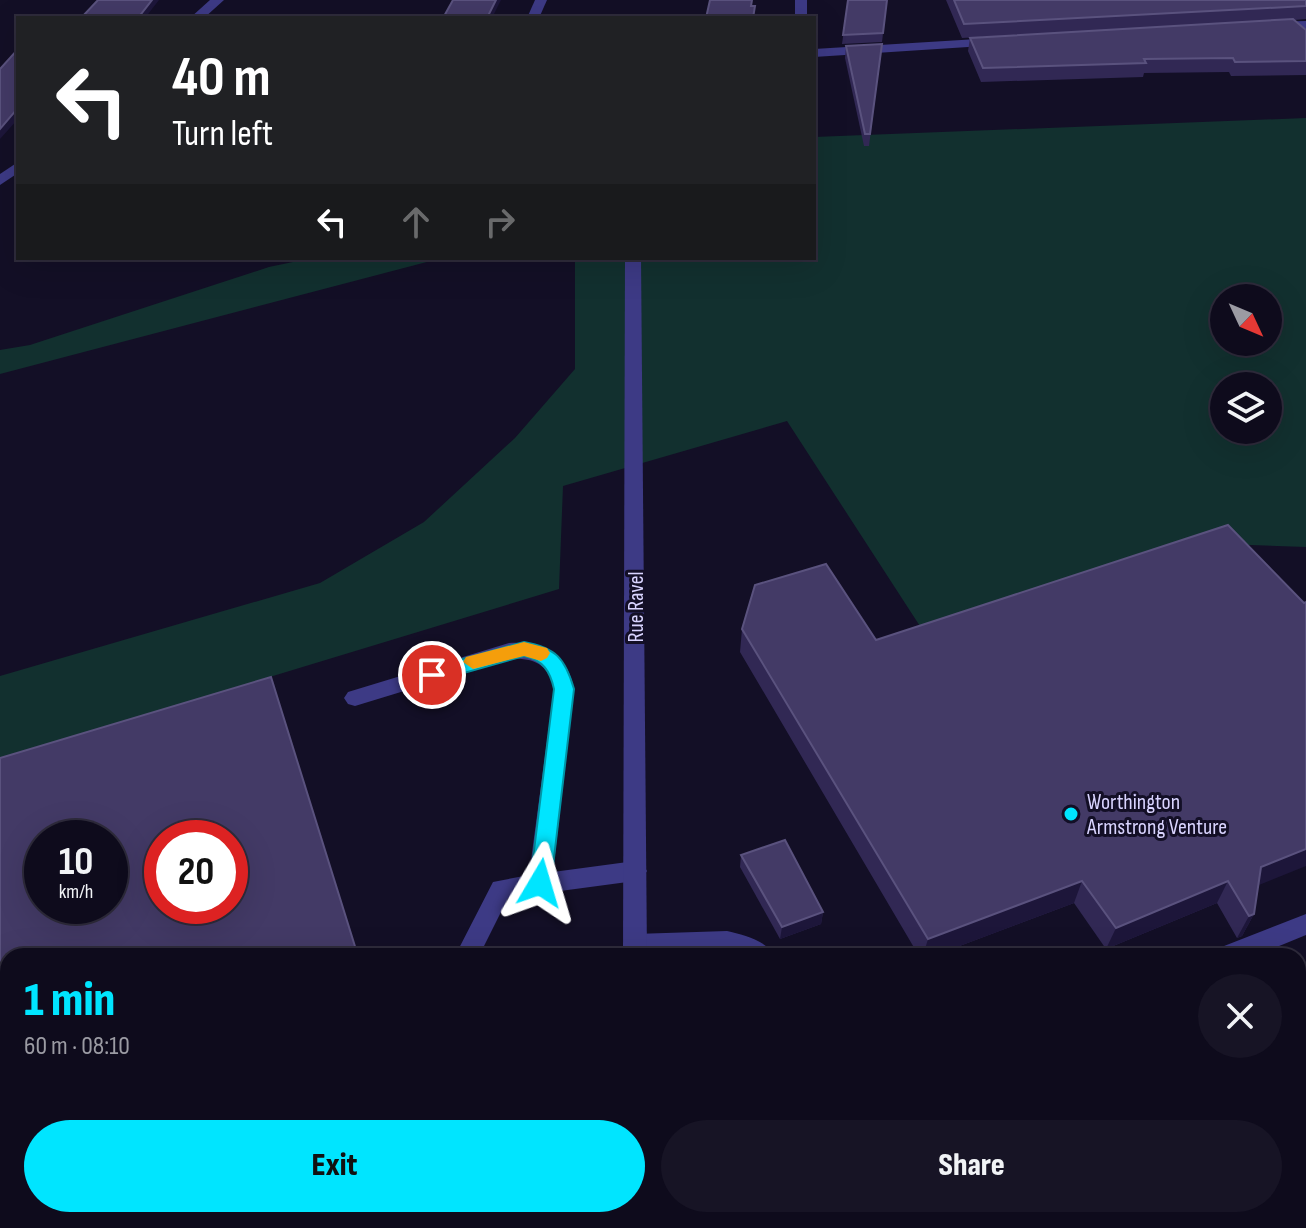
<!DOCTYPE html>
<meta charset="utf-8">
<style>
body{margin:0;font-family:"Sofia Sans Condensed",sans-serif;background:#171425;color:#f1f3f6;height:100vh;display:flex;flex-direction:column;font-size:30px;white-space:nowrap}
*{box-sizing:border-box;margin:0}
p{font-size:26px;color:#9b9ba3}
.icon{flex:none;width:44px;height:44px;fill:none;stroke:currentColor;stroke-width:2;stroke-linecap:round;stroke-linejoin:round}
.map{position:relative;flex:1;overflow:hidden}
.sheet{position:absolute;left:0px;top:948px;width:1306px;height:280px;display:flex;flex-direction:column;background:#0e0b1c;border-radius:24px 24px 0 0;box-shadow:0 8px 32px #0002,0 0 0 2px #2e2b3b}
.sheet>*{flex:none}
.top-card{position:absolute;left:16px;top:16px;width:800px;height:244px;border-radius:0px;box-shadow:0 8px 32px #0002,0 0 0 2px #2e2b3b;background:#202124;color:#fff;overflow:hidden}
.needle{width:52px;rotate:134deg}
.buttons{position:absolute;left:1210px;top:284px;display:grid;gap:16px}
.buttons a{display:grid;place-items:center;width:72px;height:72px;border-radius:50%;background:#0e0b1c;box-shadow:0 8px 32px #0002,0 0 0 2px #2e2b3b;font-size:40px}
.speed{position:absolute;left:24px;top:820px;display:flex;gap:16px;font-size:40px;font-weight:700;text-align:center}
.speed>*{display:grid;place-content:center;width:104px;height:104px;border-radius:50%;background:#0e0b1c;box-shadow:0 8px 32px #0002,0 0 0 2px #2e2b3b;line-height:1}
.speed small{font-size:20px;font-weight:400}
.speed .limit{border:12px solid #d22;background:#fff;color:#111}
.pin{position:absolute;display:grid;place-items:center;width:68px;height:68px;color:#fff;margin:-34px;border:4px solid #fff;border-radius:50%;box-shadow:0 2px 8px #0007}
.me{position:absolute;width:88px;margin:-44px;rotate:7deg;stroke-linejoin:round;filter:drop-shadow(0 0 6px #0008)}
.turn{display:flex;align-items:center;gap:28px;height:168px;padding:0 24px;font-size:36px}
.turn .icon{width:104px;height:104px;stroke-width:2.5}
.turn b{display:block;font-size:56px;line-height:68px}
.lanes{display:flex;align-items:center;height:76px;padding:0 24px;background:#0003;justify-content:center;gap:40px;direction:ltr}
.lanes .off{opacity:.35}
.round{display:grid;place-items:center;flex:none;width:84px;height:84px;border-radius:42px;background:#171425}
.headline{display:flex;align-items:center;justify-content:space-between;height:136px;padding:0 24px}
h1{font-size:48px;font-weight:800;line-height:60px;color:#00e5ff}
.cta{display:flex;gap:16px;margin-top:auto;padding:16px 24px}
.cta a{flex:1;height:92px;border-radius:48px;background:#00e5ff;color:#111;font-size:32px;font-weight:800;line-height:92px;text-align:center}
.cta a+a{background:#171425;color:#f1f3f6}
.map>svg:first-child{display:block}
.green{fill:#12302f;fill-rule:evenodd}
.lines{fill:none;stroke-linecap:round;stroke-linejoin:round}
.lane{fill:#3d3a85;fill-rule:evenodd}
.street{fill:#3d3a85;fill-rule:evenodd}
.secondary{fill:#6f6bff;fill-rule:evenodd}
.wall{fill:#312854}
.shaded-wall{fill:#1d163a}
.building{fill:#433a66;stroke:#5a527e;stroke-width:2;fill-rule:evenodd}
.route{fill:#00e5ff;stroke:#0095a6;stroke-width:2}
.slow{fill:#f59e0b}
.poi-dot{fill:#00e5ff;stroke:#130f26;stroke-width:3}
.labels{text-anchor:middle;stroke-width:6;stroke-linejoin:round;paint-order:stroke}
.street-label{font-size:22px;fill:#d9d4ff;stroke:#130f26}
.poi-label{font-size:22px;fill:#d9d4ff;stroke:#130f26;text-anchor:start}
</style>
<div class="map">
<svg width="1306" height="1228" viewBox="0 0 1306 1228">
<rect width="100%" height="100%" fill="#130f26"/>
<g class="green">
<path d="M1306,118V547L1223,544L927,637L787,421L563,486L559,589L0,759V676L320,583L424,522L515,438L575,369V258H814V137ZM1224,298H1268V342H1224ZM1224,386H1268V430H1224Z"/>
<path d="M312,258H442L0,374V350L30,345L269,267Z"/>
</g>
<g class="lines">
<g class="lane">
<path d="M509,643C543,641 568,655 574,689L553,872L635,861L643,864L647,871L643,878L635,881L508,898L479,956H455L493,882L529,875L554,689C549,664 533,657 509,659L355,706L348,704L344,698L348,692Z"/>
<path d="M1306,914V935L1255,956H1216L1219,948Z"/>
<path d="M727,931C743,935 767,940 774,956H739L727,953L635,956L627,953L623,945L627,937L635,934Z"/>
</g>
<g class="street">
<path d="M210,0H224L204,18H190Z"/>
<path d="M535,0H547L539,18H527Z"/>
<rect x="795" y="0" width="12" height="18"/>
<path d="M1306,21V29L1273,30L1267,26L1273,22Z"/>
<path d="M994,38L999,39V45L814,57V49Z"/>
<path d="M18,162V173L0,185V174Z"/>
<path d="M625,258H641L647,956H623Z"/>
<path d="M675,1220H703L707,1228H679Z"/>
</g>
<g class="secondary">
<path d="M1306,1065V1090L1298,1093V1068Z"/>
<path d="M956,1220H998L994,1228H952Z"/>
</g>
</g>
<g class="wall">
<path d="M848,0H887L882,42L842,44Z"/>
<path d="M946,0H1306V19L1294,20L1306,30V75L1231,76L1229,72L1144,73L1143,77L981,82L968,51L970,38L1183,26L962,38Z"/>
<path d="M882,44L869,146H864L845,58L846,46Z"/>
<path d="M742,629L876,640L1258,885L1254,914L1242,936L1237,938L1217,903L1106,949L1074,903L933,956H919L740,652Z"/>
<path d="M741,855L823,912L821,924L780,939L740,867Z"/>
</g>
<g class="shaded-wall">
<path d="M152,0H159L145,18H138Z"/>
<path d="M496,0H501L492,18H487Z"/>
<path d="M18,108V119L0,139V129Z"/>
<path d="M1306,849V866L1249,889L1261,867Z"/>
<path d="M1082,881L1074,903L933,956H923L928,939Z"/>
<path d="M1228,881L1217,903L1106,949L1116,928Z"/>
<path d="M823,912L821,924L780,939L782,927Z"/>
<path d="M1254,914L1242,936L1237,938L1249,916Z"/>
<path d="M298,1220H351L331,1228H278Z"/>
</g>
<g class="building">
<path d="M98,0H152L138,18H81Z"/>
<path d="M453,0H496L487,18H443Z"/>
<path d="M710,0H752L751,6H755L753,18H706Z"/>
<path d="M848,0H887L883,33L843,35Z"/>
<path d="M954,0H1306V6L964,24Z"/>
<path d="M1293,19L1306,30V61L1235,62L1233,58L1144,59L1146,63L983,68L970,38Z"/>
<path d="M882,44L870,134H865L846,46Z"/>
<path d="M18,49V108L0,129V69Z"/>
<path d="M1228,525L1304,603L1306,602V849L1261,867L1254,914L1249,916L1228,881L1116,928L1082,881L928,939L742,629L755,585L826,564L876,640Z"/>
<path d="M271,677L358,956H8V1220H298L278,1228H0V758ZM42,838H110V906H42ZM162,838H230V906H162Z"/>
<path d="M785,840L823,912L782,927L741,855Z"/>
</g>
<path class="route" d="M524,642C556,648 565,658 574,689L551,883L548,889L540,892L533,889L530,883L554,689C550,671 543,660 524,656L432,682L423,675L426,669Z"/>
<path class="slow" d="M524,642L547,648L550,653L547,658L541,661L524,656L473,669L463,662L466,657Z"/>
<circle class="poi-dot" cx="1071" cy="814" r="8"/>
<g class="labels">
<g class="street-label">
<text transform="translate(635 607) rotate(-90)" y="8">Rue Ravel</text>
</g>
<g class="poi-label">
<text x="1087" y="809">Worthington<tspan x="1087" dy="25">Armstrong Venture</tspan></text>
</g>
</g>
</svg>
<div class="buttons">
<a><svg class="needle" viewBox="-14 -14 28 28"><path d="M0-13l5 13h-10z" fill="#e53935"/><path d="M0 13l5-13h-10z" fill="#9b9ba3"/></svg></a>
<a><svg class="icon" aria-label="layers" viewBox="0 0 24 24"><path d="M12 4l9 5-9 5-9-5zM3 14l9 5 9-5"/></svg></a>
</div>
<div class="speed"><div>10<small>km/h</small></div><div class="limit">20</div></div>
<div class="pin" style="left:432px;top:675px;background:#d93025"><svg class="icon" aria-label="arrive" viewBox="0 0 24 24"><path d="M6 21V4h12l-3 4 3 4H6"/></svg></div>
<svg class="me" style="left:540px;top:883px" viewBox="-20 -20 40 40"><path d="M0-17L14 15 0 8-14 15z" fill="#00e5ff" stroke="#fff" stroke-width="4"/></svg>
<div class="top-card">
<div class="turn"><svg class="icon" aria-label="left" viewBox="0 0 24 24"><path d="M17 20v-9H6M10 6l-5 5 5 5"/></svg><div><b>40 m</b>Turn left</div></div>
<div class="lanes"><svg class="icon" aria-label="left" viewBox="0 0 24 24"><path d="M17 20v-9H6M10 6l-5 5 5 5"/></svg><svg class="icon off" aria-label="ahead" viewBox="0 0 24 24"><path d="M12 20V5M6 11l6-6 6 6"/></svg><svg class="icon off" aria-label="right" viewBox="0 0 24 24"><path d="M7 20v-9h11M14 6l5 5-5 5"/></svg></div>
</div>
<section class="sheet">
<div class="headline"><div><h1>1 min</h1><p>60 m · 08:10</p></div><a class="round"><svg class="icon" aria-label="close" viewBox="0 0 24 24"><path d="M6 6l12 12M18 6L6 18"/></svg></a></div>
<div class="cta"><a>Exit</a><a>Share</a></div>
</section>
</div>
